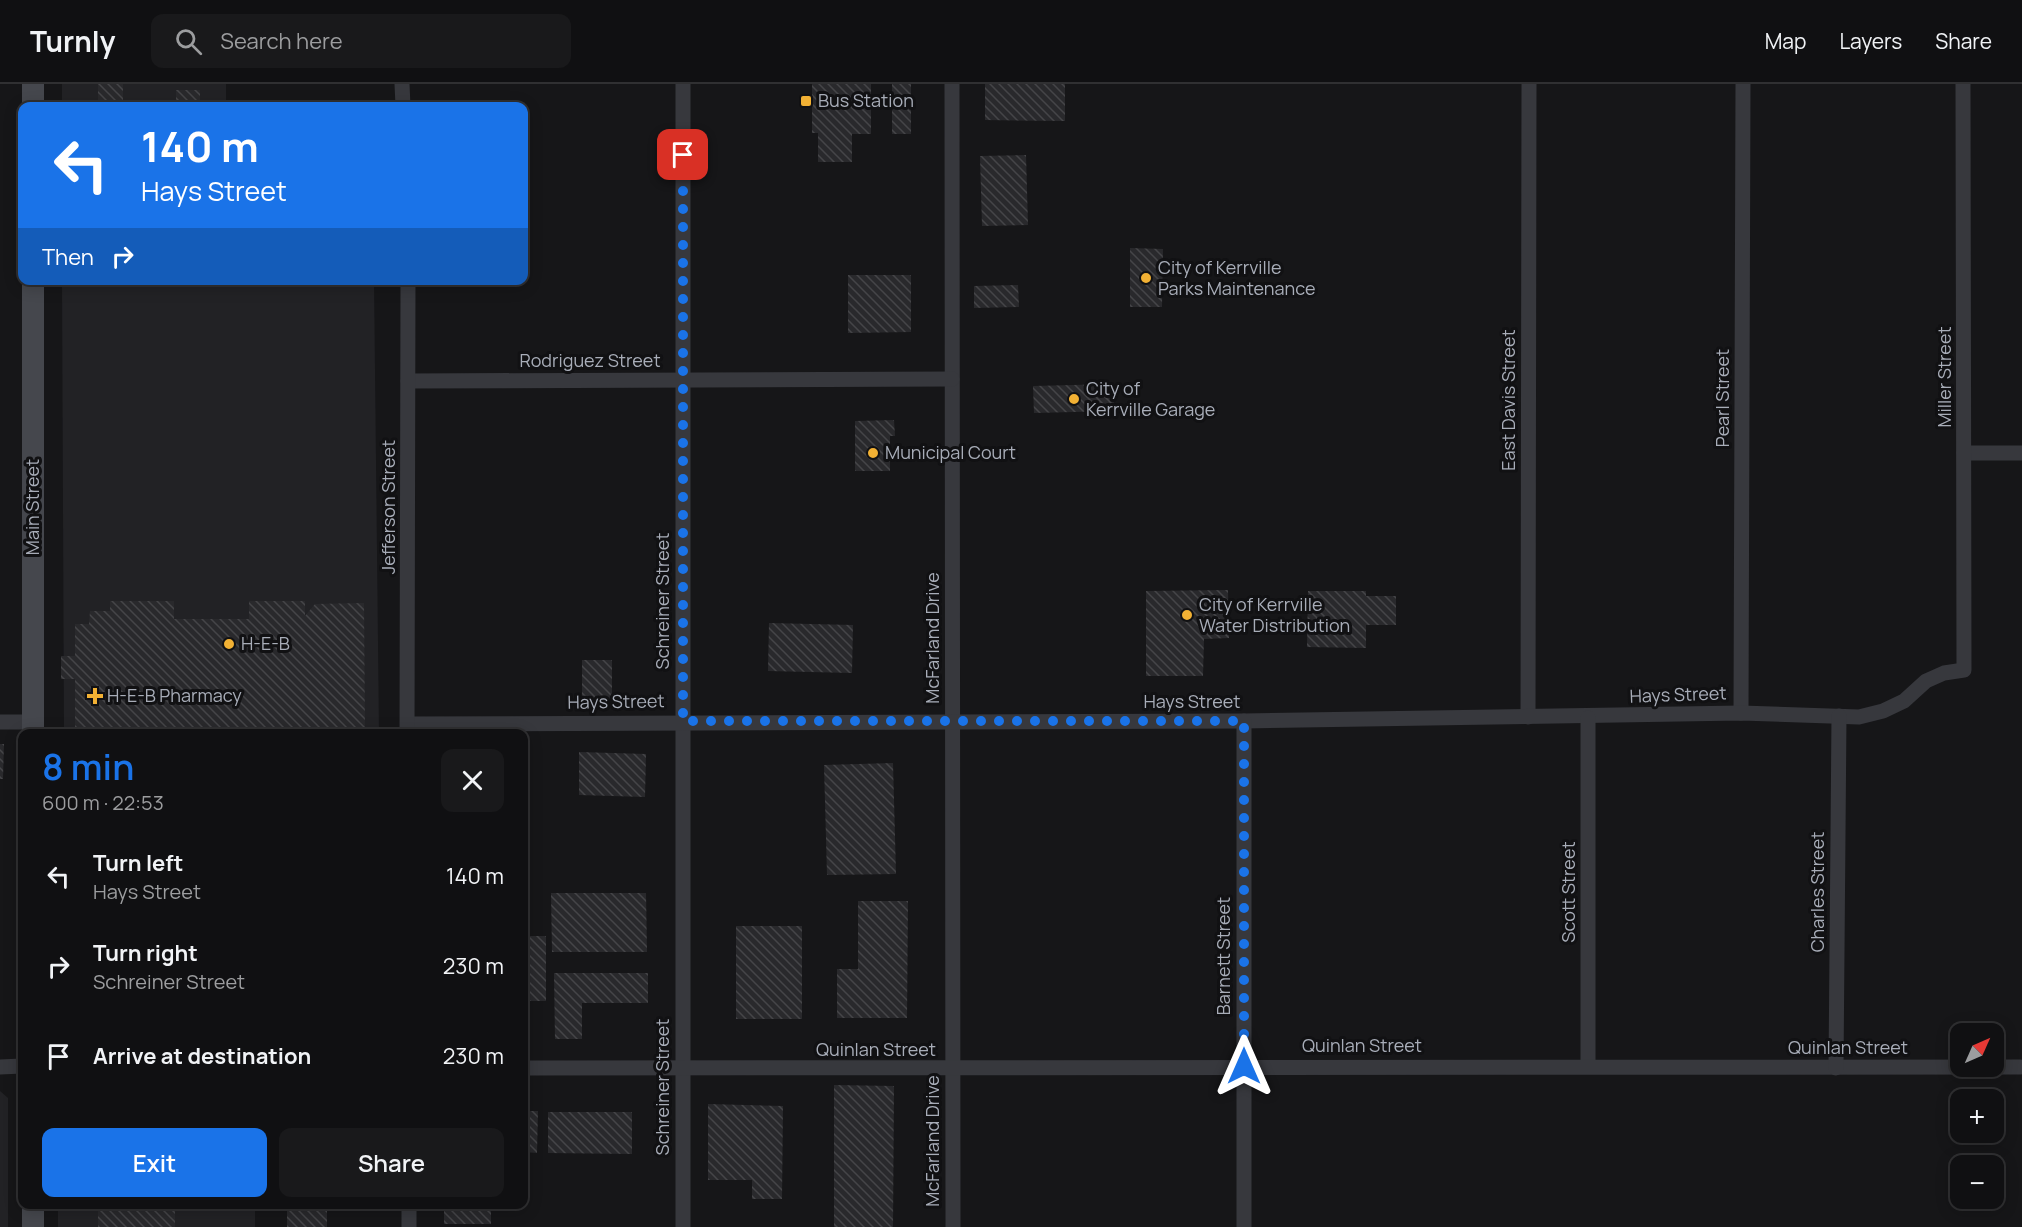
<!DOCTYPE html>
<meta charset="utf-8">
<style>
body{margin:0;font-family:Manrope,sans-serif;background:#19191b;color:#f1f3f6;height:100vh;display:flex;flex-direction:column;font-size:22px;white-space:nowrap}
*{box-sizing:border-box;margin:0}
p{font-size:20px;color:#9c9d9f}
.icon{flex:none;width:33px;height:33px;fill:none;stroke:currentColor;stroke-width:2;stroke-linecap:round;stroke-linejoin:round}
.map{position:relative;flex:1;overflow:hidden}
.drawer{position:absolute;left:18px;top:645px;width:510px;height:480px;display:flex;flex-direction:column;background:#101012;border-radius:12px;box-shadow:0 3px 15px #0003,0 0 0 2px #303032}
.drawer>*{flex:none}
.guide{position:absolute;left:18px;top:18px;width:510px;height:183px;border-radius:12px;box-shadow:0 3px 15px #0003,0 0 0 2px #303032;background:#1a73e8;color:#fff;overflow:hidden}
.needle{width:39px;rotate:45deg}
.controls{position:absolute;left:1950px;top:939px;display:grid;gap:12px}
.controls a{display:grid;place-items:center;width:54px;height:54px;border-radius:12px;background:#101012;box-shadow:0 3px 15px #0003,0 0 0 2px #303032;font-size:30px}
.pin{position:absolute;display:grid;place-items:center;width:51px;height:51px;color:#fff;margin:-26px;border-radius:12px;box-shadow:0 3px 9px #0006}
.me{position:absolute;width:66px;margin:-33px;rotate:0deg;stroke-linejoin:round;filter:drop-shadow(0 0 4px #0008)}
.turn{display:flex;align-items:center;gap:21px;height:126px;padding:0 24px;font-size:27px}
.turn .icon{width:78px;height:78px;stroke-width:2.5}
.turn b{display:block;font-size:42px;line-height:51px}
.then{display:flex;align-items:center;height:57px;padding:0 24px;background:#0003;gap:12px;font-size:22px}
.round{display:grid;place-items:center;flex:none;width:63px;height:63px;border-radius:12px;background:#19191b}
.headline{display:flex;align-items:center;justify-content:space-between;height:102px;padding:0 24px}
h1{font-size:36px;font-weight:600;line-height:45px;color:#1a73e8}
.primary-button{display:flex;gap:12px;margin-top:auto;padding:12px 24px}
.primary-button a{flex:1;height:69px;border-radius:12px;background:#1a73e8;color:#fff;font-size:24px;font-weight:600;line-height:69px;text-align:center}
.primary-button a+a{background:#19191b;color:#f1f3f6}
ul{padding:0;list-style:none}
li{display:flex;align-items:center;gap:18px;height:90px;padding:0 24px}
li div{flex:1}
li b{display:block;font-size:22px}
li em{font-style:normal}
header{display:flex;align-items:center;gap:36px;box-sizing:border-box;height:84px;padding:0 30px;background:#101012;border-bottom:2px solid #303032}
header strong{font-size:28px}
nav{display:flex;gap:33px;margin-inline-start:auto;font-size:21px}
.search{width:420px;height:54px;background:#19191b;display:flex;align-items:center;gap:15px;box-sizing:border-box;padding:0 21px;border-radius:12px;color:#9c9d9f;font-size:22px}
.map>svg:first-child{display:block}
.built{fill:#222225}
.building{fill:url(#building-back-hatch)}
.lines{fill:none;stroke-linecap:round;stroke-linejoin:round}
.minor{stroke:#37383d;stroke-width:15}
.secondary{stroke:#45474d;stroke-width:22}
.route{stroke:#1a73e8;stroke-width:10;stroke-dasharray:0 18}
.poi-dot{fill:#f2b134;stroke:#111113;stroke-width:2}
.labels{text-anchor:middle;stroke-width:6;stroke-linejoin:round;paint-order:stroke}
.poi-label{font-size:18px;fill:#a8adb8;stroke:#111113;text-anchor:start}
.street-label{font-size:18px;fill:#a8adb8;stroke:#111113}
</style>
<header>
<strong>Turnly</strong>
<div class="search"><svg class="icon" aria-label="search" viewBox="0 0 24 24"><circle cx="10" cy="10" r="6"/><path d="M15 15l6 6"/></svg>Search here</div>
<nav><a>Map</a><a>Layers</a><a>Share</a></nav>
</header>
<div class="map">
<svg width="2022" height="1143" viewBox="0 0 2022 1143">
<defs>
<pattern id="building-back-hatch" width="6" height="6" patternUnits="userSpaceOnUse" patternTransform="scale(1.5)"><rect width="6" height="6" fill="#29292c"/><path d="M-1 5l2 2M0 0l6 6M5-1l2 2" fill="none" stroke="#454548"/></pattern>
</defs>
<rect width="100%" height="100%" fill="#161618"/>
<g class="built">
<rect x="62" y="0" width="164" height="22"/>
<path d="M62,197H374L379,649H64Z"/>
<path d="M0,1007L8,1014V1143H0Z"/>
<rect x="58" y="1121" width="197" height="22"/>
</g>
<g class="building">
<rect x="98" y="0" width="25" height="22"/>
<path d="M812,0H871V50H852V78H818V49H812Z"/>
<rect x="892" y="0" width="19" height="50"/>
<path d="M985,0H1065V37L985,36Z"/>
<rect x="176" y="6" width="24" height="16"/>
<path d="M1026,71L1028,141L982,142L980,72Z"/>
<path d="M1130,164L1163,165L1162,223H1130Z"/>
<path d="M848,191H911V248L848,249Z"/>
<path d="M1018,201L1019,223L974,224V202Z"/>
<path d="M1113,300L1114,327L1034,329L1033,302Z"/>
<path d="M894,336L895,352H890V387H855V337Z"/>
<path d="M1228,506L1229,554L1204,555L1203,592H1146V507Z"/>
<path d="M1308,507H1366V512H1396V541H1366V564L1307,563Z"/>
<path d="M110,517H174V535H249V517H305V532L315,520L364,519L365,650H75V595H61V572H75V540H89L90,527H110Z"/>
<path d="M769,539L853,541L852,589L768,587Z"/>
<rect x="582" y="576" width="30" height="39"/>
<path d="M0,660H4L3,695H0Z"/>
<path d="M579,668L646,670L645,713L579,711Z"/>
<path d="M893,679L896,790L827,791L824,681Z"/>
<path d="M551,809H646L647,868H552Z"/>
<path d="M858,817H908L907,934H837V885H858Z"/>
<rect x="736" y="842" width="66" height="93"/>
<rect x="524" y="852" width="22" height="65"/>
<path d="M554,889H648V919H582V955H555Z"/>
<path d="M834,1001L894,1002L893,1143H834Z"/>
<path d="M708,1020L783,1022L782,1115H752V1096H708Z"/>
<path d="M524,1027H538L537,1069L524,1068Z"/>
<path d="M548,1028H632V1070L548,1069Z"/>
<rect x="98" y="1120" width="77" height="23"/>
<rect x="444" y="1120" width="47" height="20"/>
<rect x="287" y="1126" width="40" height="17"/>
</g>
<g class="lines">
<g class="minor">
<path d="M402,0L403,22"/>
<path d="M683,0V1143"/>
<path d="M952,0L953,1143"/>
<path d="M408,297L952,295"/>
<path d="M1964,369H2022"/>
<path d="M1741,629L1743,0"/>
<path d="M1528,633L1529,0"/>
<path d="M0,638H33"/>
<path d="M408,640L1244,637L1741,629L1859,633L1883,627L1904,617L1926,597L1944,589L1964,586L1963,0"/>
<path d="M407,650L408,196"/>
<path d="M1588,982V634"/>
<path d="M0,983L22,982"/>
<path d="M524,984L2020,983"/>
<path d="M1836,984L1839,632"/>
<path d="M409,1120V1143"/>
<path d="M1244,1143V637"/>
</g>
<g class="secondary">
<path d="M33,0V22"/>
<path d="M33,650V196"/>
<path d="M33,1120V1143"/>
</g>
</g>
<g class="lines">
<path class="route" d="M683,71V637H1244V982"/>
</g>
<g class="poi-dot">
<rect x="800" y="11" width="12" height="12" rx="3"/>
<circle cx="1146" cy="194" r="6"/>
<circle cx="1074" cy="315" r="6"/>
<circle cx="873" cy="369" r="6"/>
<circle cx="1187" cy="531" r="6"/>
<circle cx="229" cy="560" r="6"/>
<path d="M92 603h6v6h6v6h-6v6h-6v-6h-6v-6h6z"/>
</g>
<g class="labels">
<g class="poi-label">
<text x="818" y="23">Bus Station</text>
<text x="1158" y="190">City of Kerrville<tspan x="1158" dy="21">Parks Maintenance</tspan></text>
<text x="1086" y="311">City of<tspan x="1086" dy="21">Kerrville Garage</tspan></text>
<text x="885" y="375">Municipal Court</text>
<text x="1199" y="527">City of Kerrville<tspan x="1199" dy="21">Water Distribution</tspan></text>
<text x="241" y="566">H-E-B</text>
<text x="107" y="618">H-E-B Pharmacy</text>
</g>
<g class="street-label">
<text x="590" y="283">Rodriguez Street</text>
<text transform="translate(1945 293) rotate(-90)" y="6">Miller Street</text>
<text transform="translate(1723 314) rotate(-90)" y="6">Pearl Street</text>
<text transform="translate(1509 316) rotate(-90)" y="6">East Davis Street</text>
<text transform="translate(33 423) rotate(-90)" y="6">Main Street</text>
<text transform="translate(389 423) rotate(-90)" y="6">Jefferson Street</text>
<text transform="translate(663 517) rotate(-90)" y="6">Schreiner Street</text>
<text transform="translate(933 554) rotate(-90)" y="6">McFarland Drive</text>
<text transform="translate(1678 611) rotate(-2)" y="6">Hays Street</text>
<text transform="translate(616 618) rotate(-1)" y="6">Hays Street</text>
<text x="1192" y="624">Hays Street</text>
<text transform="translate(1569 808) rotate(-90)" y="6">Scott Street</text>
<text transform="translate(1818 808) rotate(-90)" y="6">Charles Street</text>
<text transform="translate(1224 872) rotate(-90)" y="6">Barnett Street</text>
<text x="1362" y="968">Quinlan Street</text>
<text x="1848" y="970">Quinlan Street</text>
<text x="876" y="972">Quinlan Street</text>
<text transform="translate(663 1003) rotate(-90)" y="6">Schreiner Street</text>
<text transform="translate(933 1057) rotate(-90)" y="6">McFarland Drive</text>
</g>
</g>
</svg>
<div class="controls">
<a><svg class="needle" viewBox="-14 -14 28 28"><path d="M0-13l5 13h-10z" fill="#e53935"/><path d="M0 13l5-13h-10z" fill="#9c9d9f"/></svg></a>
<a>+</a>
<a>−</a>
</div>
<div class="pin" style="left:683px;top:71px;background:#d93025"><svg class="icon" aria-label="arrive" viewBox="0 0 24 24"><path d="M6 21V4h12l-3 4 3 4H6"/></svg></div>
<svg class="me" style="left:1244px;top:982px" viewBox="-20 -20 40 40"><path d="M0-17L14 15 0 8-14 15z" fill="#1a73e8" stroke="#fff" stroke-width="4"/></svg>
<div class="guide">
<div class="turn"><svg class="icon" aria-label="left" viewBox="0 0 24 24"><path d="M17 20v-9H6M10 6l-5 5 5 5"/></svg><div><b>140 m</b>Hays Street</div></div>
<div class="then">Then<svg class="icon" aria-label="right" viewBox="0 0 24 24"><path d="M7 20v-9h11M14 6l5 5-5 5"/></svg></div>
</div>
<section class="drawer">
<div class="headline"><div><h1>8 min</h1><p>600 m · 22:53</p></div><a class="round"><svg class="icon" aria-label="close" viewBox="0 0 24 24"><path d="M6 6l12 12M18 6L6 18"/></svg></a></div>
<ul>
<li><svg class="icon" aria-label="left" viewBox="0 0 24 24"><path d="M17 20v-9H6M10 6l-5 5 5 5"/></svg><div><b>Turn left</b><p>Hays Street</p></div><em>140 m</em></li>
<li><svg class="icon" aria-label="right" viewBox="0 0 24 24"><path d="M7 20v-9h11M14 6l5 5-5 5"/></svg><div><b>Turn right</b><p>Schreiner Street</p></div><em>230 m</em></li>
<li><svg class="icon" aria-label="arrive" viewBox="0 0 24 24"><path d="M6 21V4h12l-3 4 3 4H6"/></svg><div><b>Arrive at destination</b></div><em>230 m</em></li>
</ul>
<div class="primary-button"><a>Exit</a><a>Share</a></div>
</section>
</div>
